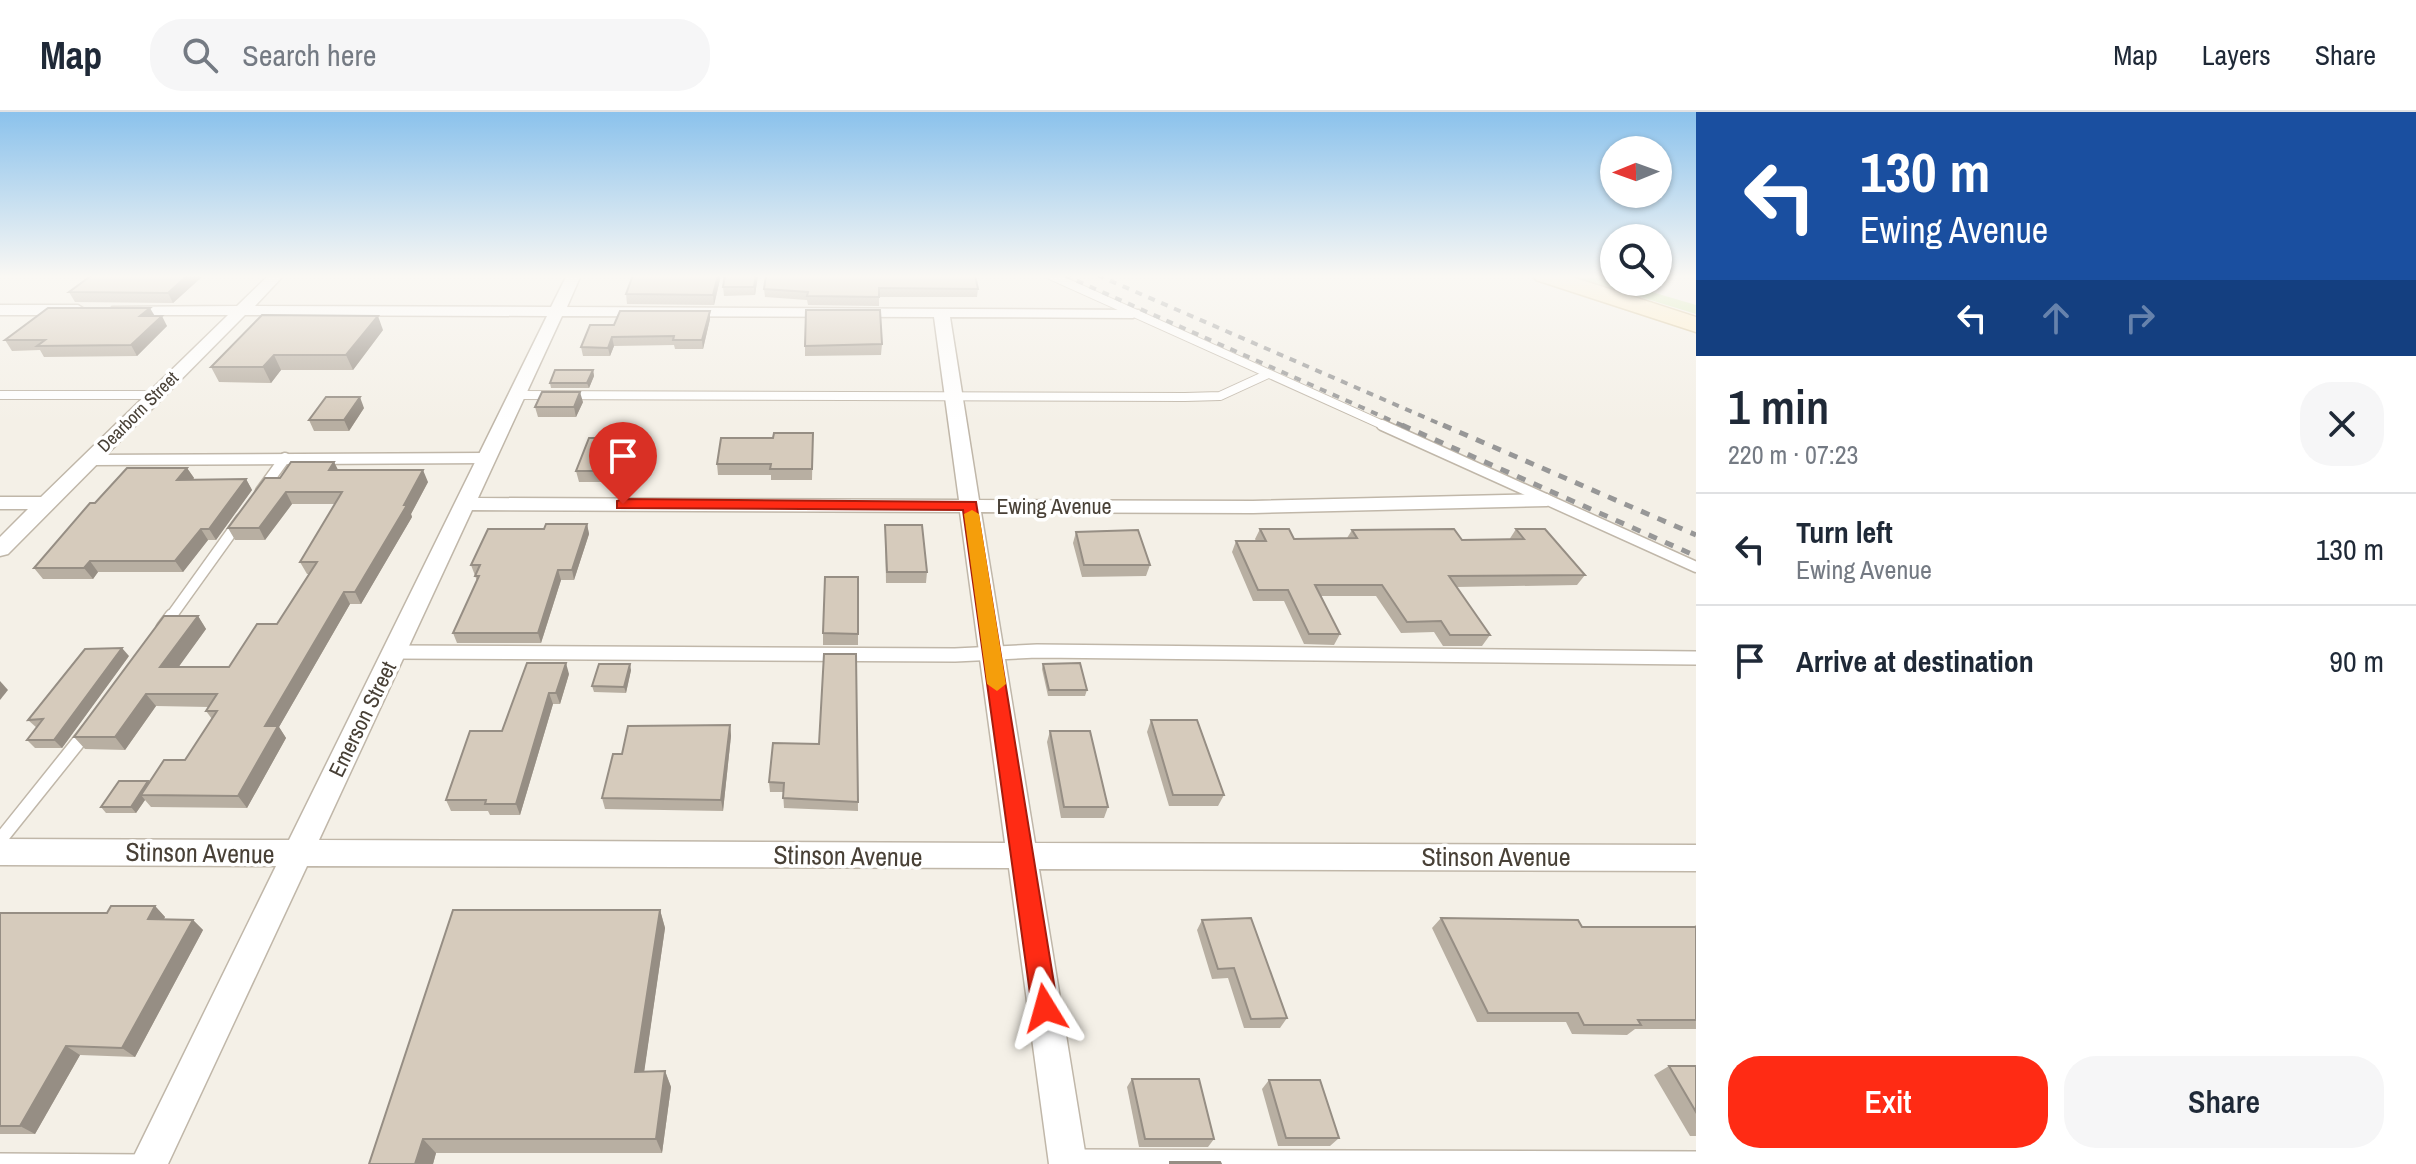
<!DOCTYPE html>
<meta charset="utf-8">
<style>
body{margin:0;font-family:"Archivo Narrow",sans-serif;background:#f6f6f7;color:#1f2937;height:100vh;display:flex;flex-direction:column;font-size:30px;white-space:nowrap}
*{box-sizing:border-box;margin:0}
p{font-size:26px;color:#747a83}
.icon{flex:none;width:44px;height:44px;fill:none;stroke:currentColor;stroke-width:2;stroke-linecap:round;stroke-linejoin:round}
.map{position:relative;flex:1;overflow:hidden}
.panel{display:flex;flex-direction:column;background:#fff;width:720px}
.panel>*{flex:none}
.top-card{background:#1a4fa0;color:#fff;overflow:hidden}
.needle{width:52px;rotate:269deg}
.tools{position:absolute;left:1600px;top:24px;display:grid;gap:16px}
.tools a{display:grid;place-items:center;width:72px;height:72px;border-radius:50%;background:#fff;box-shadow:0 2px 6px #0004;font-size:40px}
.pin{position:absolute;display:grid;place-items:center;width:68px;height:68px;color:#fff;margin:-82px -34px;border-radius:50% 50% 50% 0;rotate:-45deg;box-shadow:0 0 8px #0007}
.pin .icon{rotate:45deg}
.me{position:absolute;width:88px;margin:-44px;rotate:352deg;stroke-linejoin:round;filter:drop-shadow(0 0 6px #0008)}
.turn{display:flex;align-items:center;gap:28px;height:168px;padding:0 32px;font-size:36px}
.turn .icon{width:104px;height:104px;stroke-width:2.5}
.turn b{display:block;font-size:56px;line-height:68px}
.lanes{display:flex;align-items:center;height:76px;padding:0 32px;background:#0003;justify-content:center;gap:40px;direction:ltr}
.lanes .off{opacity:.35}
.round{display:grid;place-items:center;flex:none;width:84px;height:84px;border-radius:32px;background:#f6f6f7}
.overview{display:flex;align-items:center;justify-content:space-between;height:136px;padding:0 32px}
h1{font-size:48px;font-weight:600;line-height:60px}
.action{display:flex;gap:16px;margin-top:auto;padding:16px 32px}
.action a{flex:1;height:92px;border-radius:32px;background:#ff2b14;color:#fff;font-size:32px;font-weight:600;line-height:92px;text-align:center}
.action a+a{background:#f6f6f7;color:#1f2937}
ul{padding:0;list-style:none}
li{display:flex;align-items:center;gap:24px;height:112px;padding:0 32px;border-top:2px solid #e0e1e3}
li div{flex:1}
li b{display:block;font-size:30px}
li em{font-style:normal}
header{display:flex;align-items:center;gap:48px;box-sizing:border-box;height:112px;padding:0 40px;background:#fff;border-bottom:2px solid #e0e1e3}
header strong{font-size:38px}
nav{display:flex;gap:44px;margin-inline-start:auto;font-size:28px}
.search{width:560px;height:72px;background:#f6f6f7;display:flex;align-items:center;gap:20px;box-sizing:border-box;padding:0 28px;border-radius:32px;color:#747a83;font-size:30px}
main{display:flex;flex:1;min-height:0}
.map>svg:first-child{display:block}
.green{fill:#d2eaaf}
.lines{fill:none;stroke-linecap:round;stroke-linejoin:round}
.lane-far3-casing{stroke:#c0b7a9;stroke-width:10}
.lane-far2-casing{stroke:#c0b7a9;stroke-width:13}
.lane-far1-casing{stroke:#c0b7a9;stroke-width:16}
.lane-casing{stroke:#c0b7a9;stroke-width:20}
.street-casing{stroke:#c0b7a9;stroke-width:3}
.secondary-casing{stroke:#d6c295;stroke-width:3}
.lane-far3{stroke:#fff;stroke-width:8}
.lane-far2{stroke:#fff;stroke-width:10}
.lane-far1{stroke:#fff;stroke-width:13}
.lane{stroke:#fff;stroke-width:17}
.street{fill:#fff;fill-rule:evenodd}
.secondary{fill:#ffeec7;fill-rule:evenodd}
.rail-far1{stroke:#979797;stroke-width:4;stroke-dasharray:7 7;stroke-linecap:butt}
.rail{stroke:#979797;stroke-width:5;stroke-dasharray:9 9;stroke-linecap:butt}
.wall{fill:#b8afa2}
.shaded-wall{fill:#968e84}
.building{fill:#d6cbbc;stroke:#968e84;stroke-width:2}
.route{fill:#ff2b14;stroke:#a61c0d;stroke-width:2}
.slow{fill:#f59e0b}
.labels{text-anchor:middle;stroke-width:7;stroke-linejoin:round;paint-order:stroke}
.far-street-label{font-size:18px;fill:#484036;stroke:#fff}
.street-label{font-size:22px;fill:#484036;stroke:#fff}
.near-street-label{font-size:26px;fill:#484036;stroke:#fff}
</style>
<header>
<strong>Map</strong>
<div class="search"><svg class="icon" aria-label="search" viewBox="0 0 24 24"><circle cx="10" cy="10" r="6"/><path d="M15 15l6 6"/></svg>Search here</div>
<nav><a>Map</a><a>Layers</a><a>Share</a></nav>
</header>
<main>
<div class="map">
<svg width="1696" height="1052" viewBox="0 0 1696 1052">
<rect width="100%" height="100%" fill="#f4f0e7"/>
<path class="green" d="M1569,163H1594L1696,193V202Z"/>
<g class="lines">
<defs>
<g id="lane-far3">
<path d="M1050,163L1387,315"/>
<path d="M0,283H156"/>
<path d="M517,283L1185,285L1220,284L1268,262"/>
</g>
<g id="lane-far2">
<path d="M1382,313L1696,455"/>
<path d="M90,348L487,346"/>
<path d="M261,379L285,346"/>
<path d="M170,506L241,407"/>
</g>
<g id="lane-far1">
<path d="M163,516L172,504"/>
<path d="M394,540L955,543L1037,539L1696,546"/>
<path d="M0,728L88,618"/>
</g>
<g id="lane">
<path d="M1070,1046L1696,1048"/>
<path d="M0,1050L145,1051"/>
</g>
<g id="street">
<path d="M269,163H284L255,194L551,195L567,163H581L567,195L1139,198L1141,201L1133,206L950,205L979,388L1253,389L1547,382L1557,388L1547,394L1253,401L981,400L1035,731L1696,733V759L1039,757L1087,1052H1049L1009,756L307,754L168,1052H130L276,754L0,753V727L289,728L547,204L245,203L8,442L0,444V425L28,397H0V385H41L228,203H118L110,198L112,195L237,194ZM562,204L934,205L959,388L478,386ZM472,398L960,400L1005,731L319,728Z"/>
<path d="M0,193H78L86,198L78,203H0Z"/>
</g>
<path id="secondary" d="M1533,163H1566L1696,205V220L1536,168Z"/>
</defs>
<use href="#lane-far3" class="lane-far3-casing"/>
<use href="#lane-far2" class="lane-far2-casing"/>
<use href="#lane-far1" class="lane-far1-casing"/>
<use href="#lane" class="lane-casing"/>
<use href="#street" class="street-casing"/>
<use href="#secondary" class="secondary-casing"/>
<use href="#lane-far3" class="lane-far3"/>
<use href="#lane-far2" class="lane-far2"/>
<use href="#lane-far1" class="lane-far1"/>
<use href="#lane" class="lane"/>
<use href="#street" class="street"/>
<use href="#secondary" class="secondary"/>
<g class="rail-far1">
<path d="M1064,163L1406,315"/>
<path d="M1097,163L1447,315"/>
</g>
<g class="rail">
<path d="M1402,313L1696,444"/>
<path d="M1443,313L1696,423"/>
</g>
</g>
<g class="wall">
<path d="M92,163H204L173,191L75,190L69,180Z"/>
<path d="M633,163H721L714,193L627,192L626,182Z"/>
<path d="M725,163H758L755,183L724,184L723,175Z"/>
<path d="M764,177H978L977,185H879V194L808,193L807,188L765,185Z"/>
<path d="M155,204L167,214L137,244L44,245L40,238L12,239L5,228Z"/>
<path d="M710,207L703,237H675L674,233L614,234L610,244H583L581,235L614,213Z"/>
<path d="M383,218L353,258H281L271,271L219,270L211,255Z"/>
<path d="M882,232L881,243L805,244V234Z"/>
<path d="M593,258L594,264L589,276H551L550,271Z"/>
<path d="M583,290L576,305H538L535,295Z"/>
<path d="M364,296L349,319H314L309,308Z"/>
<path d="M813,321L812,368H771V363H718L717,352L773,326Z"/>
<path d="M614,326L616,337L606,370H579L576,359Z"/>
<path d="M334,350L338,358L428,370L411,402L412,405L361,492H350L279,615L286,626L247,696L151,695L145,688L136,701H106L101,695L148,669L149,670L185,648L212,607L206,599L209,595L156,594L125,638L85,637L74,625L198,504L206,517L178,555H229L277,512L309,462H307L300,450L335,392H292L265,428H235L228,416L280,366Z"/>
<path d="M187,356L194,366L193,367H246L252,378L216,428H208L183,460H98L93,467H43L34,456L95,391Z"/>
<path d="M587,412L589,422L574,468H561L541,531H457L453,521L477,469L471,453L544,417Z"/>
<path d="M885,413L927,460L926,471H886Z"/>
<path d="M1260,417L1294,427L1347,426L1352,418L1462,428H1509L1516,417L1585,463L1577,473L1456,475L1490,523L1482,534H1443L1434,520L1401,521L1376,484H1321L1340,522L1334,533L1304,532L1284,489H1253L1232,440L1236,429H1256L1255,427Z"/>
<path d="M1076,420L1150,453L1146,464L1082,465L1073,431Z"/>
<path d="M858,465V533H823V521Z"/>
<path d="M856,542L858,699L784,696L783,680H770L769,670L819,632Z"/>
<path d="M129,544L62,636H35L27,628L37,616L28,608Z"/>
<path d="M1043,552L1087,578L1085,584H1048L1042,557Z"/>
<path d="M631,558L626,581L594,580L592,574Z"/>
<path d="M569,562L560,592H553L520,703H490L488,699H451L446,688L502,619Z"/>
<path d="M1151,608L1224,683L1218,694H1169L1147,620Z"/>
<path d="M730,613L731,624L723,699L605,697L602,686L622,642Z"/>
<path d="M1050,619L1108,695L1104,706H1061L1047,630Z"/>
<path d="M155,794L165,805L164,807L193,808L203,818L135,945L80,943L35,1022H0V801H107Z"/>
<path d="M660,798L665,816L644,959H665L671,975L662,1041H436L433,1052H369Z"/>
<path d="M1441,806L1582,815H1693L1696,813V917H1635L1627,923L1572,922L1566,910H1477L1432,816Z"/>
<path d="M1202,808L1287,906L1280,916H1244L1228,866L1212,867L1197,818Z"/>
<path d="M1669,954H1696V1024H1690L1654,963Z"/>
<path d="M1132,967L1214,1027L1208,1035H1139L1127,975Z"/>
<path d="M1269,968L1339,1026L1330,1034H1278L1262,977Z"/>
</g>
<g class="shaded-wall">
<path d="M188,163H204L173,191L168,181Z"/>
<path d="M718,163H721L714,193L713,183Z"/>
<path d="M756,163H758L755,183L754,175Z"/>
<path d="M150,196L156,206L140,204Z"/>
<path d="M710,199V207L703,237L702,228Z"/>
<path d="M162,204L167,214L137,244L131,233Z"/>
<path d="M378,204L383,218L353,258L346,243Z"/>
<path d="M612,225L614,234L610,244L608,236Z"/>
<path d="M274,243L281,258L271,271L263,255Z"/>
<path d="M593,258L594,264L589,276L587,271Z"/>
<path d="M580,280L583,290L576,305L574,295Z"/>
<path d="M360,285L364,296L349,319L344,308Z"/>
<path d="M614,326L616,337L606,370L603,359Z"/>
<path d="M334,350L340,362L329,358Z"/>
<path d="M187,356L194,366L184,378L177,368Z"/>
<path d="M423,358L428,370L411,402L412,405L361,492L355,480Z"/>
<path d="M246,367L252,378L216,428L209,417Z"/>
<path d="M286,380L292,392L265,428L259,416Z"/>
<path d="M587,412L589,422L574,468L572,458Z"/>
<path d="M201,417L208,428L183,460L175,449Z"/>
<path d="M90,449L98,460L93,467L84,456Z"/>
<path d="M558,458L561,468L541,531L538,521Z"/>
<path d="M344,480L350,492L279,615L286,626L247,696L238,684L265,614Z"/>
<path d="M198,504L206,517L170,567L160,555Z"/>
<path d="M122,536L129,544L62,636L54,628Z"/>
<path d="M566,551L569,562L560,592L556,581Z"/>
<path d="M630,552L631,558L626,581L624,575Z"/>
<path d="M0,569L8,578L0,588Z"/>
<path d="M549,581L553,592L520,703L516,692Z"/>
<path d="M146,582L156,594L125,638L115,625Z"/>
<path d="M730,613L731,624L723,699L721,688Z"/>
<path d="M148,669L153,675L141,683L145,688L136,701L131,695Z"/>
<path d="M155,794L165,805L158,817L148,807Z"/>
<path d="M660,798L665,816L642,975L635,960Z"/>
<path d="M193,808L203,818L135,945L122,936Z"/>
<path d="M66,934L80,943L35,1022L20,1014Z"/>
<path d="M665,959L671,975L662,1041L656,1027Z"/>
<path d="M423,1027L436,1041L433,1052H415Z"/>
</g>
<g class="building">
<path d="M92,163H188L168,181L69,180Z"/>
<path d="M633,163H718L713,183L626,182Z"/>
<path d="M725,163H756L754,175H723Z"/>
<path d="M766,163H975L978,177L879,176V185L807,184L808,180L764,177Z"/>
<path d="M48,196H150L140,204H162L131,233L37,234L45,228H5Z"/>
<path d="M806,198H880L882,232L805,234Z"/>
<path d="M620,199H710L702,228H673L674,224L612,225L608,236L581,235L590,213H614Z"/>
<path d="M262,203L378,204L346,243H274L263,255H211Z"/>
<path d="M555,258H593L587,271H550Z"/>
<path d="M542,280H580L574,295H535Z"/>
<path d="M326,285H360L344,308H309Z"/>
<path d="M774,321H813L812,357H770L771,352H717L721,326H773Z"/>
<path d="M589,326H614L603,359H576Z"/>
<path d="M291,350H334L329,358H423L404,393H407L355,480H344L265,614H278L238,684L141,683L164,648H185L217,599H206L217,582H146L115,625H74L164,504H198L160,555H229L257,512H277L317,450H300L342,380H286L259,416H228L265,366H280Z"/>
<path d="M127,356H187L177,368L246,367L209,417H201L175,449H90L84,456H34L90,391H95Z"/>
<path d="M546,412H587L572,458H558L538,521H453L479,464H475L480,453H471L488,417H544Z"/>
<path d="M885,413H922L927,460H887Z"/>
<path d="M1260,417H1289L1294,427L1357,426L1352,418L1454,417L1462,428L1524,427L1516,417H1545L1585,463L1449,464L1490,523H1450L1441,509L1407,510L1382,473H1315L1340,522H1309L1288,478H1258L1236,429H1266Z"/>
<path d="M1138,418L1150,453H1084L1076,420Z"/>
<path d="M825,465H858V522L823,521Z"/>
<path d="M122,536L54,628H27L43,607L28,608L85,537Z"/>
<path d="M824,542H856L858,690L783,686L784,671L769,670L773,631L819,632Z"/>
<path d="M527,551H566L556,581H549L516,692H485L486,688H446L470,619H502Z"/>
<path d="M1080,551L1087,578H1049L1043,552Z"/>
<path d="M599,552H630L624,575L592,574Z"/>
<path d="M1151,608H1197L1224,683H1173Z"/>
<path d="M730,613L721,688L602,686L613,642H622L628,614Z"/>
<path d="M1050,619H1090L1108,695H1064Z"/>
<path d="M119,669H148L131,695H101Z"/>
<path d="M111,794H155L148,807L193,808L122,936L66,934L20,1014H0V801H107Z"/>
<path d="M453,798H660L635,960L665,959L656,1027H423L415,1052H369Z"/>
<path d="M1251,806L1287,906L1251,907L1234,856L1218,857L1202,808Z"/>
<path d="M1441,806L1578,808L1582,815H1696V908H1638L1641,913H1584L1578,901H1488Z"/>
<path d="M1669,954H1696V1000Z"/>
<path d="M1132,967H1199L1214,1027H1145Z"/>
<path d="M1269,968H1320L1339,1026H1286Z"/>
<path d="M1170,1050H1220L1221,1052H1170Z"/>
</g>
<linearGradient id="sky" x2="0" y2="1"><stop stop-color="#8bc2ec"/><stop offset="0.53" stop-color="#faf8f4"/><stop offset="1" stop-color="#faf8f4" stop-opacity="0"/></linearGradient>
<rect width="1696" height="310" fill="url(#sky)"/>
<path class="route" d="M623,387L976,390L1058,896L1054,905L1045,908L1036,905L1032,896L963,398L617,396V389Z"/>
<path class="slow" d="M972,398L979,402L1006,572L997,579L987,572L964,402Z"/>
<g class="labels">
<g class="far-street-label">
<text transform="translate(138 300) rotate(-45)" y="6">Dearborn Street</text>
</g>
<g class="street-label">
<text x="1054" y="402">Ewing Avenue</text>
<text transform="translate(362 607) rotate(-64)" y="8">Emerson Street</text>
</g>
<g class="near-street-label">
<text transform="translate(200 741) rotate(1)" y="9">Stinson Avenue</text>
<text transform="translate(848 744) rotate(1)" y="9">Stinson Avenue</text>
<text x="1496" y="754">Stinson Avenue</text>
</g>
</g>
</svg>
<div class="tools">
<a><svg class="needle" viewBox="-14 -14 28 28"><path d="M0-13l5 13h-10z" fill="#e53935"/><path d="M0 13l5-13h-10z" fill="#747a83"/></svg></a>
<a><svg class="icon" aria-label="search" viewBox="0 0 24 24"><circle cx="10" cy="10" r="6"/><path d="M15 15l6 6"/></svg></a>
</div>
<div class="pin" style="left:623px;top:392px;background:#d93025"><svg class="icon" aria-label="arrive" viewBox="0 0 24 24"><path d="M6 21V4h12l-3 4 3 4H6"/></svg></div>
<svg class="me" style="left:1045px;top:896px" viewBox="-20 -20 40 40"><path d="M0-17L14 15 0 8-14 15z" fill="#ff2b14" stroke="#fff" stroke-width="4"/></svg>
</div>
<section class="panel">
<div class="top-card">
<div class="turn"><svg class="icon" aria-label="left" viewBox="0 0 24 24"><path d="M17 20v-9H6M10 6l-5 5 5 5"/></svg><div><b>130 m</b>Ewing Avenue</div></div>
<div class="lanes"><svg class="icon" aria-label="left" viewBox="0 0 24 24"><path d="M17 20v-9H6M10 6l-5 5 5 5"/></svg><svg class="icon off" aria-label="ahead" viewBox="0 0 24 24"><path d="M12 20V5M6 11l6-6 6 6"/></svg><svg class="icon off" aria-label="right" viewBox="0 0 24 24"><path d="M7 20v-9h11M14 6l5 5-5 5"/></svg></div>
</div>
<div class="overview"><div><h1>1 min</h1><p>220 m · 07:23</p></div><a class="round"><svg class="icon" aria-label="close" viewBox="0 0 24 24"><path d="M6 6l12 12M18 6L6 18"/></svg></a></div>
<ul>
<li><svg class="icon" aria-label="left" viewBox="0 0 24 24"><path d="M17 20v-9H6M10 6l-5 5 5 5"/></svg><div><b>Turn left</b><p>Ewing Avenue</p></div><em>130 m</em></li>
<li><svg class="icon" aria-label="arrive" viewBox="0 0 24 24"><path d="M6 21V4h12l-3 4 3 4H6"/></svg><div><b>Arrive at destination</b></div><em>90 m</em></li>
</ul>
<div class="action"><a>Exit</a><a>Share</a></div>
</section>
</main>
